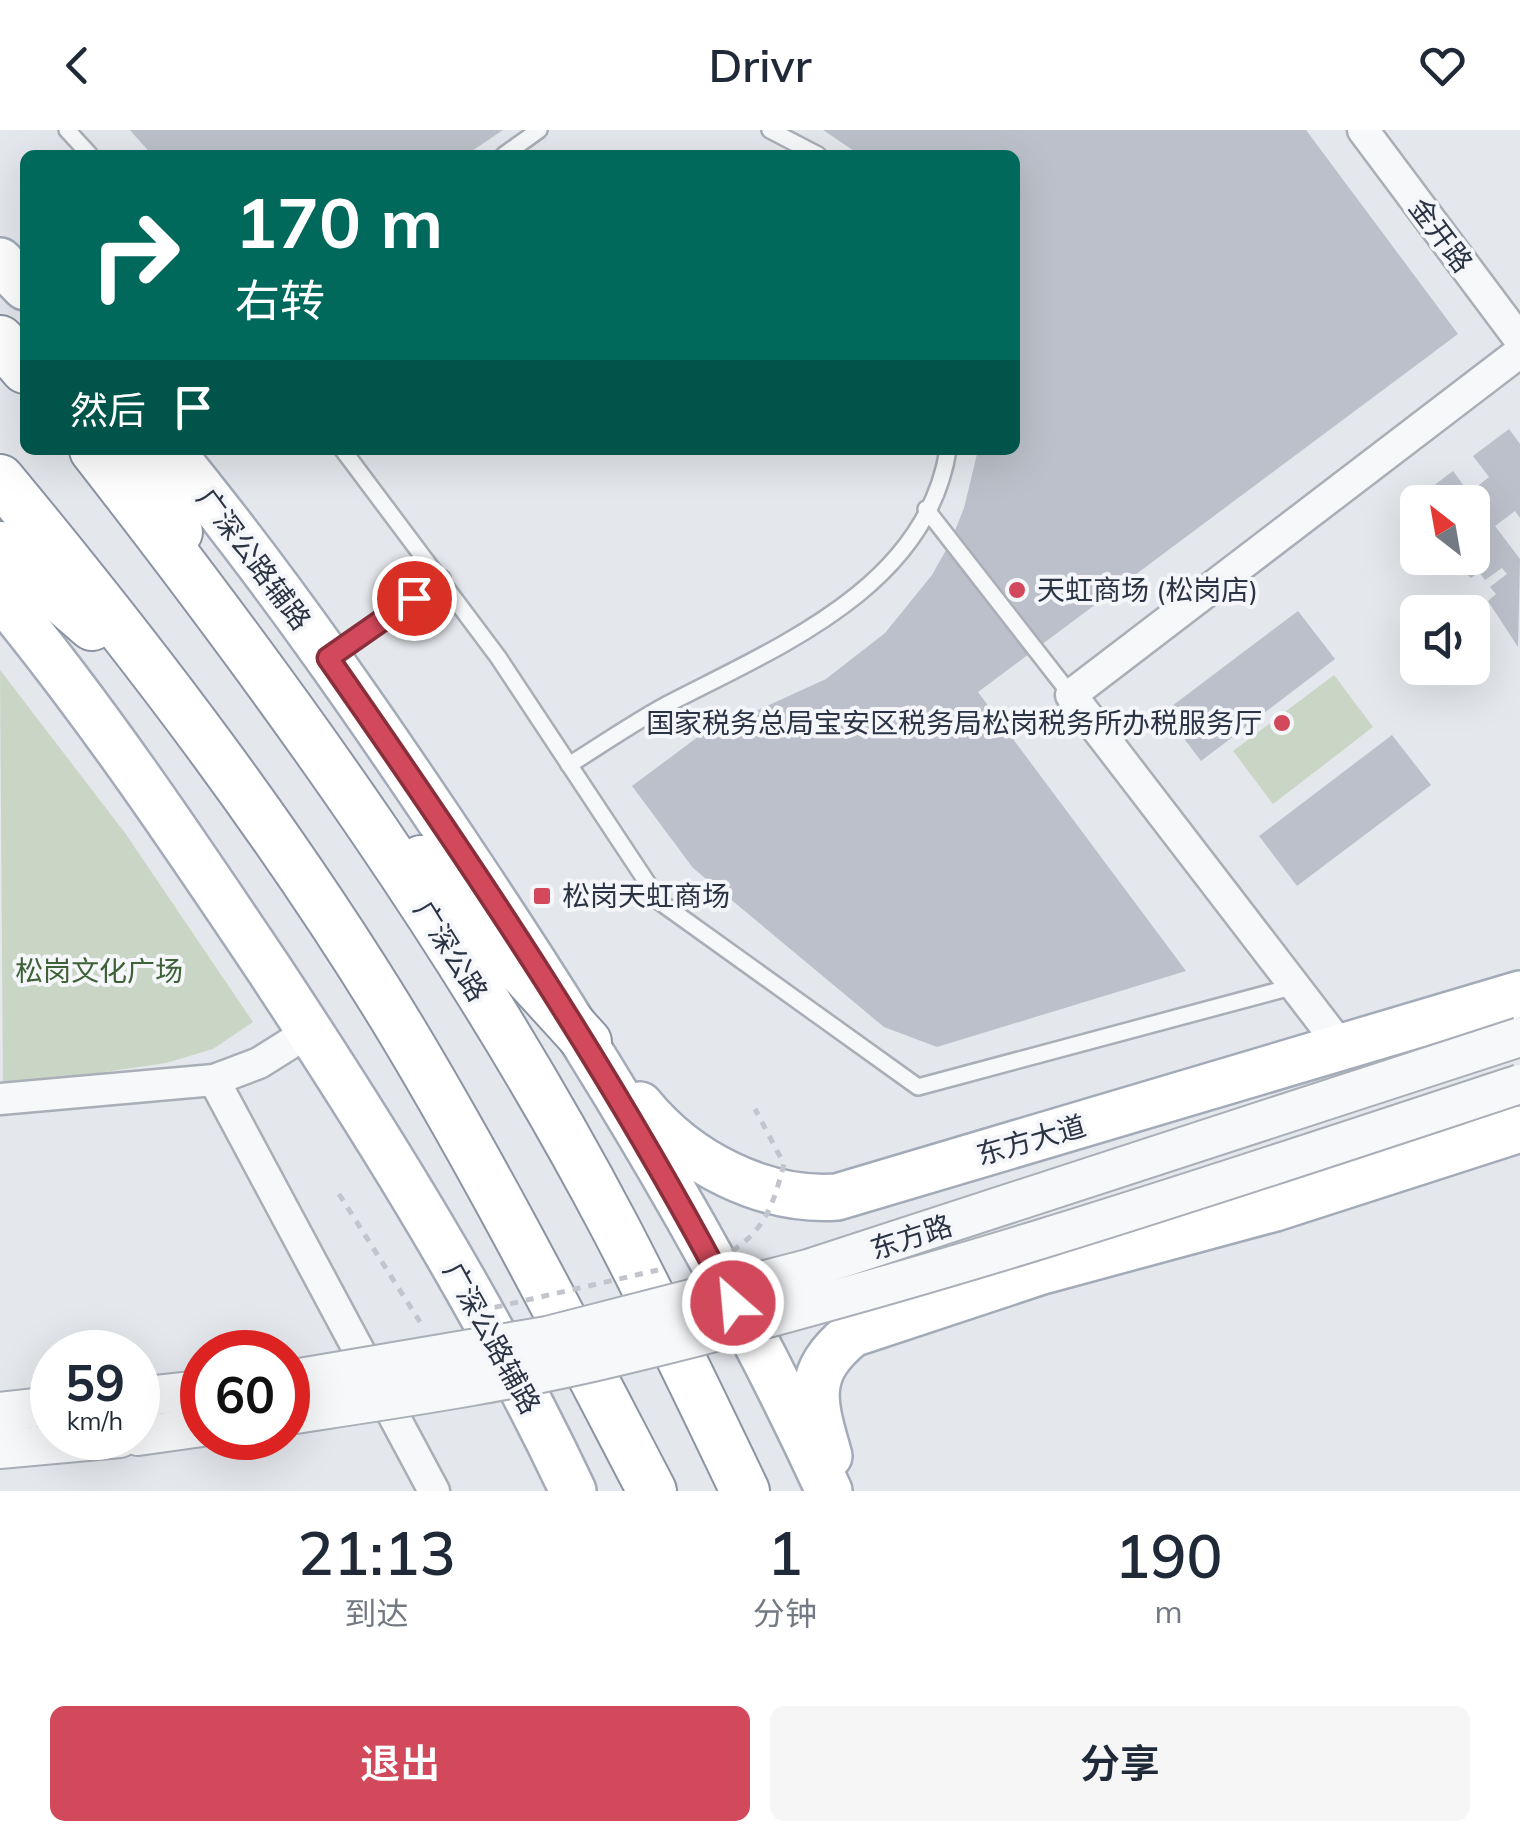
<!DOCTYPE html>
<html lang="zh">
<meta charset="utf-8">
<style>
body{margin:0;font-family:Mulish,"Noto Sans SC",sans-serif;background:#f6f6f7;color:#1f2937;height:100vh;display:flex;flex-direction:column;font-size:38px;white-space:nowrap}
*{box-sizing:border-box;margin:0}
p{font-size:32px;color:#747a83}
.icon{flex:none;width:55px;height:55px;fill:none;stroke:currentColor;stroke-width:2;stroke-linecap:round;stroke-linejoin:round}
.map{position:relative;height:1361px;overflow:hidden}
.side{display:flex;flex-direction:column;background:#fff;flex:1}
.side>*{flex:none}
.hud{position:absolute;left:20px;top:20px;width:1000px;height:305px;border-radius:15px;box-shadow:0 10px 40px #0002;background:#00695c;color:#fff;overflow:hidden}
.needle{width:65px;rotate:329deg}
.controls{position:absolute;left:1400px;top:355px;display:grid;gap:20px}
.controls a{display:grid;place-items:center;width:90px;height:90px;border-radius:15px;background:#fff;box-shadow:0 10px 40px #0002;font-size:50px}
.speed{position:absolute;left:30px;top:1200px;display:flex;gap:20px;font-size:50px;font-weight:700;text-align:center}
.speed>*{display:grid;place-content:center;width:130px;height:130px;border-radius:50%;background:#fff;box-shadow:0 10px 40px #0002;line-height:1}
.speed small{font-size:25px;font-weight:400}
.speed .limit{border:15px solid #d22;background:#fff;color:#111}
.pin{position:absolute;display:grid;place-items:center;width:85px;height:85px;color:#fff;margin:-42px;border:5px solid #fff;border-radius:50%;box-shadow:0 2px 10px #0007}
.me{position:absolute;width:110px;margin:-55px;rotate:333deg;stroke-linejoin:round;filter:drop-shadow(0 0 8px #0008)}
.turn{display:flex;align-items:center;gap:35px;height:210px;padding:0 50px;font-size:45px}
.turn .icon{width:130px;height:130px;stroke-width:2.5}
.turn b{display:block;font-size:70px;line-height:85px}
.then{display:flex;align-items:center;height:95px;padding:0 50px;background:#0003;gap:20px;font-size:38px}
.eta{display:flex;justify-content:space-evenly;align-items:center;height:170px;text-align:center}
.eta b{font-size:60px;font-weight:600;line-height:70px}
.primary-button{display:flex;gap:20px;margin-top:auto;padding:20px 50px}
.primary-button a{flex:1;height:115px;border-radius:15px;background:#d1495b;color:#fff;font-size:40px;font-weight:600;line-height:115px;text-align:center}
.primary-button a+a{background:#f6f6f7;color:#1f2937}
header{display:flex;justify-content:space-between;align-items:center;height:130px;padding:0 50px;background:#fff;font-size:45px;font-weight:600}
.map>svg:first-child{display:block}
.green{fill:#c9d6c5}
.building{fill:#bbc0ca}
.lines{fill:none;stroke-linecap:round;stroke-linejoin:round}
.service-casing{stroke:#a9aeb7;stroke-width:20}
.minor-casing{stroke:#a9aeb7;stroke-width:35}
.tertiary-casing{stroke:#a9aeb7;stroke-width:42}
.primary-casing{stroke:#a3abb8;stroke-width:50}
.trunk-casing{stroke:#8b94a3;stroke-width:52}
.service{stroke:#f7f8fa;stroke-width:15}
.minor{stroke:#f7f8fa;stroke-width:30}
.tertiary{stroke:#f7f8fa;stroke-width:38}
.primary{stroke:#fff;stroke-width:45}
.trunk{stroke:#fff;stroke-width:48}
.tertiary-bridge-casing{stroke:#a9aeb7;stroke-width:42;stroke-linecap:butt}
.path-bridge{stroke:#c2c5cb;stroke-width:5;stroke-dasharray:8 8;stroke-linecap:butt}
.tertiary-bridge{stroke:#f7f8fa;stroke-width:38}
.route-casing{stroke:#882f3b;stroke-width:25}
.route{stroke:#d1495b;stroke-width:18}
.poi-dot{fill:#d1495b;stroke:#f4f6f9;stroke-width:4}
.labels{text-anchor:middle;stroke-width:8;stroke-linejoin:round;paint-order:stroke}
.street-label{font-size:28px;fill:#2b3445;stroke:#f4f6f9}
.poi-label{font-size:28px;fill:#2b3445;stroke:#f4f6f9;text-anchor:start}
.park-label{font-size:28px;fill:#3f6138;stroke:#f4f6f9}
</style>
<header><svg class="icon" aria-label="back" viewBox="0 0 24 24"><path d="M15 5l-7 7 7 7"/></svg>Drivr<svg class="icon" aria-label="heart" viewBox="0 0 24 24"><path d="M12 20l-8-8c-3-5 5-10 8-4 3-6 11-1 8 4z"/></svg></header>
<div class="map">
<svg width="1520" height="1361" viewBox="0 0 1520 1361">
<rect width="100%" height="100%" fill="#e4e7ec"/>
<g class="green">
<path d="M0,540L125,703L253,892L213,919L166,933L3,957Z"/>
<path d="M1334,545L1373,597L1273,674L1233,621Z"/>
</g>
<g class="building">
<path d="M130,0H503L466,25H152Z"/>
<path d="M823,0H1306L1458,204L978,562L1186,841L937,917L884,897L693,738L632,656L722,589L758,580L826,549L885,503L932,445L950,413L964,378L978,320H1015V25H860Z"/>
<path d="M1509,299L1520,314V388L1515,381L1495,396L1520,429L1518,517L1488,471L1496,464L1490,457L1507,444L1502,438L1485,450L1479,442L1471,448L1449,428H1472V372H1418V377L1412,372L1453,341L1469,363L1489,347L1473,326Z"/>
<path d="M1298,481L1335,529L1201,631L1164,582Z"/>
<path d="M1392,605L1431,655L1297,756L1259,706Z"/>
</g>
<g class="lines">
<defs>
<g id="service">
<path d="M67,0L90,25"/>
<path d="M770,0L818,25"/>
<path d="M504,25L539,0"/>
<path d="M343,320L498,527L660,772L918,957L1295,856"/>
<path d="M926,379L1071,565"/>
<path d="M330,526L442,448"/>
<path d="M569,635C601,615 633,593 666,575C775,518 926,459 948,320"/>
</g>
<g id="minor">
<path d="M1363,0L1520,210"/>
<path d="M1343,919L1071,565L1520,222"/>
<path d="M214,950L434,1361"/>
<path d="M0,969L214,950L259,933L310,901"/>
</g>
<g id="tertiary">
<path d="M138,1267L202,1260"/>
<path d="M0,1282L52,1276"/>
<path d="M138,1306L202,1297"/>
<path d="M0,1319L120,1308"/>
</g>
<g id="primary">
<path d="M0,131L25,157"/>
<path d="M170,320C279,453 376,594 471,737C604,937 729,1143 829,1361"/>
<path d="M0,465C98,584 183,711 269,839C379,1006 488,1180 573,1361"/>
<path d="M640,975C687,1033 764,1072 837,1067L1520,864"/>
<path d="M829,1326C813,1271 804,1243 852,1204L1042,1141L1275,1078L1520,999"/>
</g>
<g id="trunk">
<path d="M0,210L25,239"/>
<path d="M94,320C285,565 470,821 615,1097C660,1183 703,1273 745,1361"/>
<path d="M145,320L178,402"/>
<path d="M0,349C145,524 284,706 402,901C492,1051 571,1206 652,1361"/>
<path d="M0,416L92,496"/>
<path d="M421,730L587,912"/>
</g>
</defs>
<use href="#service" class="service-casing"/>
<use href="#minor" class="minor-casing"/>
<use href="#tertiary" class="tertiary-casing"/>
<use href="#primary" class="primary-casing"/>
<use href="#trunk" class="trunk-casing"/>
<use href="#service" class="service"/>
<use href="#minor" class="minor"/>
<use href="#tertiary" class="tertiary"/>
<use href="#primary" class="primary"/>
<use href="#trunk" class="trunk"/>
<defs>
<g id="tertiary-bridge">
<path d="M288,1250L547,1206L808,1139L1520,907"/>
<path d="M288,1285C400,1268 512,1252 622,1225C927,1152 1223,1052 1520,954"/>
</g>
</defs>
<use href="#tertiary-bridge" class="tertiary-bridge-casing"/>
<g class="path-bridge">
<path d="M339,1064L420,1192"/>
<path d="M732,1121C766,1099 774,1072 784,1034L755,979"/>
<path d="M479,1181L658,1140"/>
</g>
<use href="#tertiary-bridge" class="tertiary-bridge"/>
</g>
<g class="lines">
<defs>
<path id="route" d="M414,468L328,528C474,737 615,947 733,1173"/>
</defs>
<use href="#route" class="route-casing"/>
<use href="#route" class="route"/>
</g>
<g class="poi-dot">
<circle cx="1017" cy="460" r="10"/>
<circle cx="1282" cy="593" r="10"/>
<rect x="532" y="756" width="20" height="20" rx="5"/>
</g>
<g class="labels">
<g class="street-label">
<text transform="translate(1441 105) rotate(53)" y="10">金开路</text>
<text transform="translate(254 429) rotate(53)" y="10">广深公路辅路</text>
<text transform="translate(451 821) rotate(58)" y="10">广深公路</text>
<text transform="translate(1031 1010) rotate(-16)" y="10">东方大道</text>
<text transform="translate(911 1107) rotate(-18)" y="10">东方路</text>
<text transform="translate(492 1208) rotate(61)" y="10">广深公路辅路</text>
</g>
<g class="poi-label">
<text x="1037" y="470">天虹商场 (松岗店)</text>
<text x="1262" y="603" text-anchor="end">国家税务总局宝安区税务局松岗税务所办税服务厅</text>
<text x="562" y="776">松岗天虹商场</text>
</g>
<g class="park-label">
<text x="99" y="851">松岗文化广场</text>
</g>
</g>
</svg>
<div class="controls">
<a><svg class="needle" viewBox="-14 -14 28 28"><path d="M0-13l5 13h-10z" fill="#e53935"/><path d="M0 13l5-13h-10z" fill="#747a83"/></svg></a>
<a><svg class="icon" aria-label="sound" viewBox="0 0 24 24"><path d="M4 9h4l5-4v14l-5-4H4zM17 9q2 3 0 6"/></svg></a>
</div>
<div class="speed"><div>59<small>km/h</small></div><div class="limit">60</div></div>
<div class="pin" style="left:414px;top:468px;background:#d93025"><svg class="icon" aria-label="arrive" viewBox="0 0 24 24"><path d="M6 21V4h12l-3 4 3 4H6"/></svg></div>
<svg class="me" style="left:733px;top:1173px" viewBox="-20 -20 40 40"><circle r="17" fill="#d1495b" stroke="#fff" stroke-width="3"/><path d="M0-11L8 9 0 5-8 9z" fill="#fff"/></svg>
<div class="hud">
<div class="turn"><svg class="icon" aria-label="right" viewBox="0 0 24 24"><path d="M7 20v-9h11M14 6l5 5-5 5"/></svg><div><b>170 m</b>右转</div></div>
<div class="then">然后<svg class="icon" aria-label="arrive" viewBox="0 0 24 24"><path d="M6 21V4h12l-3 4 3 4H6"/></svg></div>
</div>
</div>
<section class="side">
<div class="eta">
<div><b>21:13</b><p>到达</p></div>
<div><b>1</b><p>分钟</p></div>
<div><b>190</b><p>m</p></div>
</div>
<div class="primary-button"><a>退出</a><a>分享</a></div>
</section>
